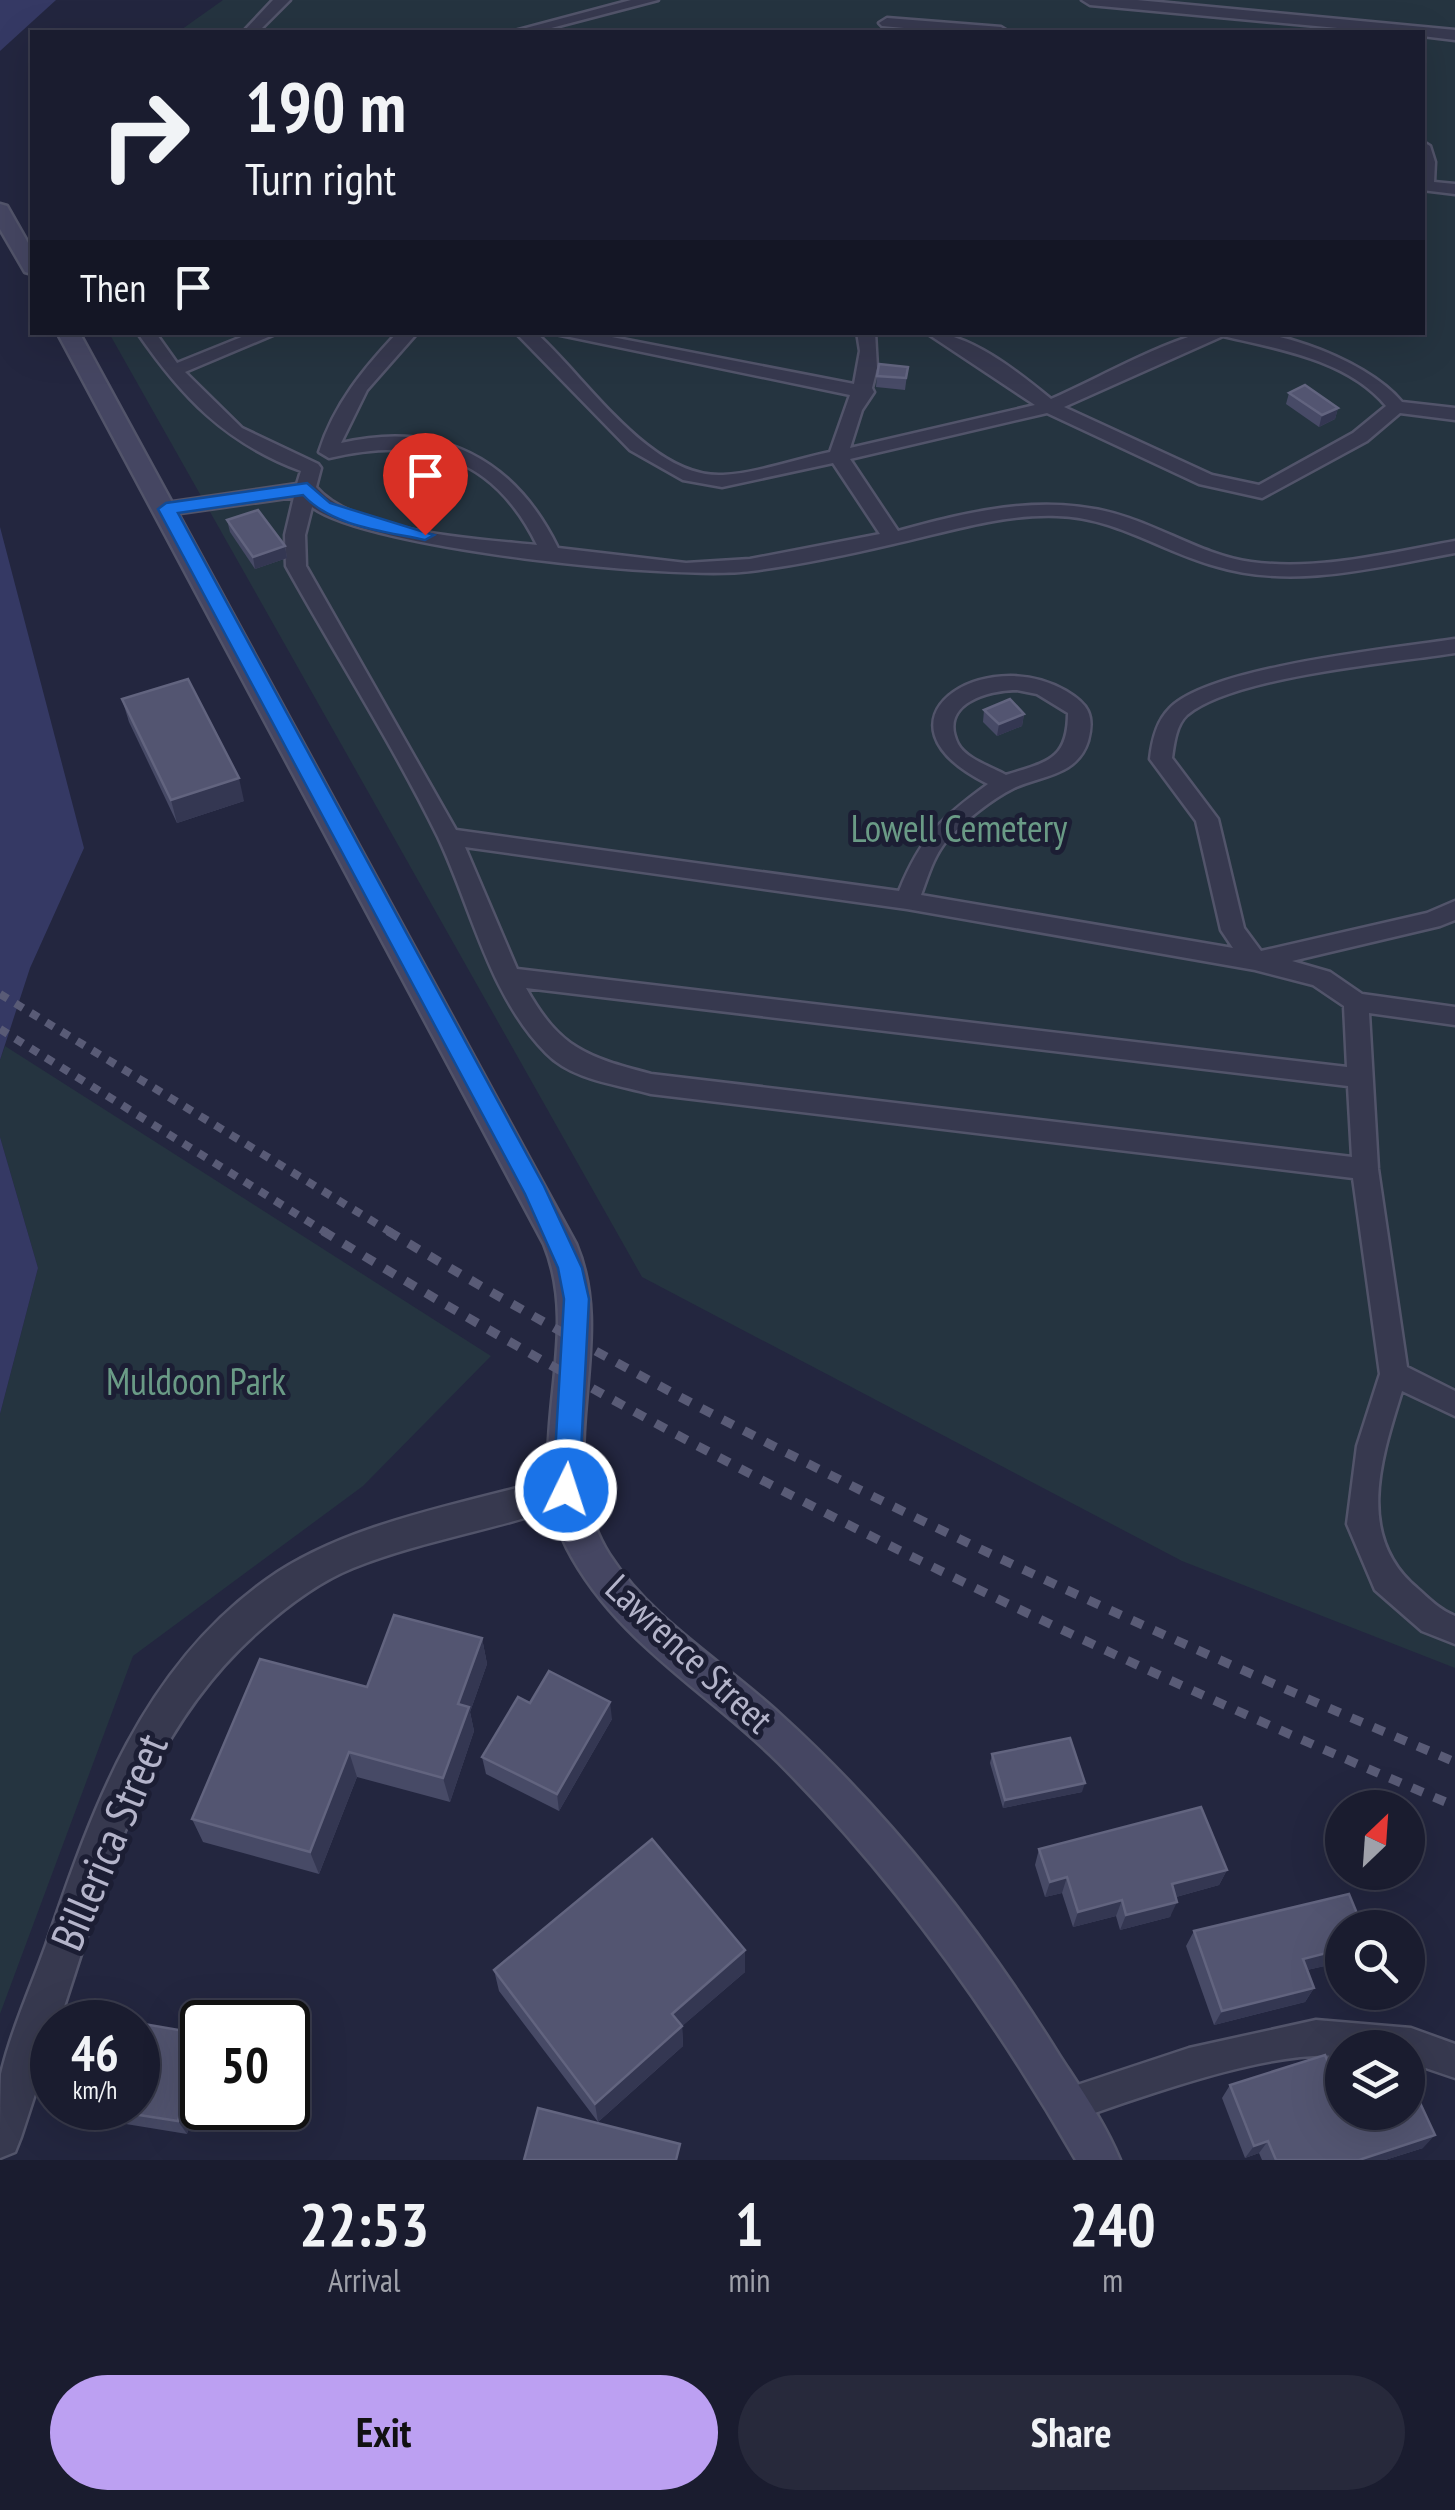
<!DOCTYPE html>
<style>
body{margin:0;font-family:"PT Sans Narrow",sans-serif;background:#27293b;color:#f1f3f6;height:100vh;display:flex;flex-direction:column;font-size:38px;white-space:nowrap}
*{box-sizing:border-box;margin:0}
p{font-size:32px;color:#9fa1aa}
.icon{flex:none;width:55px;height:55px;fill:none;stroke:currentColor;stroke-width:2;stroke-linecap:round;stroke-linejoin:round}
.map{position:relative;height:2160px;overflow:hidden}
.details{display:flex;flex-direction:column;background:#1a1c2f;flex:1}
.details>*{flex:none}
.guide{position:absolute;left:30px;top:30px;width:1395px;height:305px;border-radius:0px;box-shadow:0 10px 40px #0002,0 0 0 2px #383a4b;background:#1a1c2f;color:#f1f3f6;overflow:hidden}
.needle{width:65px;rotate:25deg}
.buttons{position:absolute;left:1325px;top:1790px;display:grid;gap:20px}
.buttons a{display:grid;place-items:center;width:100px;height:100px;border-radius:50%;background:#1a1c2f;box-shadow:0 10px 40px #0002,0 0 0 2px #383a4b;font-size:50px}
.speed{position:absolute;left:30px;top:2000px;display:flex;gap:20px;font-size:50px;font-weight:700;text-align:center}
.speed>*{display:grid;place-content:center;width:130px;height:130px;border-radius:50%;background:#1a1c2f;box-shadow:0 10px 40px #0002,0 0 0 2px #383a4b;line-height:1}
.speed small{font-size:25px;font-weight:400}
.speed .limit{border:5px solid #111;border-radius:15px;background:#fff;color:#111}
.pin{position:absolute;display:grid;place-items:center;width:85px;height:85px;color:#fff;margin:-102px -42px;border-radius:50% 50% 50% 0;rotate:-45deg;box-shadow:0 0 10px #0007}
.pin .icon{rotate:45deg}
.me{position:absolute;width:110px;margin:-55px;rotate:4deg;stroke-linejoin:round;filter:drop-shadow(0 0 8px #0008)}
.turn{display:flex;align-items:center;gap:35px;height:210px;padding:0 50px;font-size:45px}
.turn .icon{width:130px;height:130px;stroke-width:2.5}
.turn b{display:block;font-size:70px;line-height:85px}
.then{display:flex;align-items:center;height:95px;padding:0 50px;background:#0003;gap:20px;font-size:38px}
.eta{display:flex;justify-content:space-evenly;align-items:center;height:170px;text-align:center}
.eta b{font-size:60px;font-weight:800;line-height:70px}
.primary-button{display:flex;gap:20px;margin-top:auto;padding:20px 50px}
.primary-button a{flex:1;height:115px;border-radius:60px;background:#bca0f2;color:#111;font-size:40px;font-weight:800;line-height:115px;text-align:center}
.primary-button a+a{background:#27293b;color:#f1f3f6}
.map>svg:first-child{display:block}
.green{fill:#253440}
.water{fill:#353964}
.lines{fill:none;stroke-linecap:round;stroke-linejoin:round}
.service-casing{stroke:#52546a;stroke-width:5}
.minor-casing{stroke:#52546a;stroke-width:5}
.secondary-casing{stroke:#52546a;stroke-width:5}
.service{fill:#37394f;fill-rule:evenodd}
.minor{fill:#37394f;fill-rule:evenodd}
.secondary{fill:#454662;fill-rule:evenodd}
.rail-far1{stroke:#595b76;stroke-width:8;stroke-dasharray:9 9;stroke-linecap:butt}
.rail{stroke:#595b76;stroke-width:9;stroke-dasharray:12 12;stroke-linecap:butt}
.wall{fill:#474a66}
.shaded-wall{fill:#343752}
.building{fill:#535571;stroke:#62647f;stroke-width:2.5}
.route{fill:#1a73e8;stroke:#114b97;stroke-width:2.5}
.labels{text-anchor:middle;stroke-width:10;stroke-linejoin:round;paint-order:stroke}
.park-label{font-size:38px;fill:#6a9b86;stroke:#1c1e34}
.street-label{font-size:38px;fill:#b4b4ca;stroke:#1c1e34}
.near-street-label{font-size:45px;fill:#b4b4ca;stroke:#1c1e34}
</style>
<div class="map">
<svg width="1455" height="2160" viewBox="0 0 1455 2160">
<rect width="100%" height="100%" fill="#23263f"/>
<g class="green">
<path d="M223,0H1455V1668L1182,1561L642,1277L109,333L1422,332V32H178Z"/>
<path d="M5,1046L491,1356L363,1486L133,1656L0,2014V1414L38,1268L0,1137V1060Z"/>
</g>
<g class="water">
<path d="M0,0H56L0,51Z"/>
<path d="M0,527L84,848L30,968L0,1060Z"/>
<path d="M0,1137L38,1268L0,1414Z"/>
</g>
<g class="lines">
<defs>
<g id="service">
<path d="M273,0H290L258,32H243Z"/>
<path d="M631,0H658L536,32H511Z"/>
<path d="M1082,0H1137L1455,30V40L1422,36V32H1381L1090,5Z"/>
<path d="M887,18L1001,27L1009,32H949L882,26L879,23Z"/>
<path d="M1422,141L1430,146L1435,162L1434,182L1455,184V194L1422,190Z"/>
<path d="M137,332H155L177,363L254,332H280L185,372L242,428L318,464L321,468L316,487C355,533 479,539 537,545C493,455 422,436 329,458L319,452C334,404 364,368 398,332H418L367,390L341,443C439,420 514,458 558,548L686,563L750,559L880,534L833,463L722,487L683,480L630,450L515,332H535C585,376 650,479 723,475C758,473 796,459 830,452L850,395L546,332H586L854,384L860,351L857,332H875L877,368L872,388L874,392L862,410L850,448L1035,405L925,332C969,332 1018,372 1051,399C1097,379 1150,348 1198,334C1255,317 1366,358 1402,402L1455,408V420L1400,413L1367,441L1262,498L1199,484L1047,413L850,459L898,531C975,510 1051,491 1129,518C1170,532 1208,556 1251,562C1319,571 1389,553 1455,541V553C1377,567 1293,590 1215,566C1161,551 1114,517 1057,516C1000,514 948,532 893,544C846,555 798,565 751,571C676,581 369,549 312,507L305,535L306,566L456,830L899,891C921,837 941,818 988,784C861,721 984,643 1066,691C1088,704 1095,715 1088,741C1077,776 1042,775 1014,788C992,799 964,821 947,840C934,855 928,876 921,895L1233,948L1221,930L1196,821L1150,759C1152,741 1156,722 1169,709C1207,667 1395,648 1455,639V653C1392,663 1234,676 1187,715C1176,725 1174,744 1172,758L1218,819L1244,928L1261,951L1427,913L1455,901V920L1440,926L1292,961L1330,972L1362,994L1455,1007V1025L1369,1013L1378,1169L1407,1367L1455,1391V1416L1402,1391C1381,1459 1355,1536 1417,1588C1429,1599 1440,1610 1455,1616V1644L1422,1631L1375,1590L1347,1524L1357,1446L1380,1374L1353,1178L651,1094C616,1084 572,1080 546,1053C489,995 472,909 438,837C393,745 336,656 286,566L285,535L294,497L166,515L156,509L166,503L297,484L301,471C225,443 181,396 137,332ZM1223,336C1278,349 1348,360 1386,406L1353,433L1259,485L1212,475L1064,407ZM1017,690L1037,694L1068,713C1068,761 1046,762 1006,775C992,767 966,759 958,744C938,704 988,690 1017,690ZM465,847L907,909L1255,970L1313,985L1344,1006L1347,1067L517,969ZM526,988L1348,1086L1352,1157L651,1074C587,1057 560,1049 526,988Z"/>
<path d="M1316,2020L1411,2028L1455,2044V2078L1408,2062V2048H1342V2056C1265,2050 1143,2097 1068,2122L1056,2117L1051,2105L1056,2093L1068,2088L1189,2048Z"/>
</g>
<path id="minor" d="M566,1475L578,1479L583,1490L578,1501C505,1528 426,1539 353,1568C318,1582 287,1606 259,1631C143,1733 106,1881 59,2022H52V2042L21,2137L15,2152L0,2158C0,2132 0,2100 1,2074C11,2031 31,1987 46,1945C93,1806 142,1669 266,1580C346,1522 471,1502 566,1475Z"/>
<g id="secondary">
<path d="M0,204L7,206L32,250V274L25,272L0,229Z"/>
<path d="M57,332H79L576,1244C619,1345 549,1459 609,1554C652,1621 724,1662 781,1715C889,1813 982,1931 1059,2055C1081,2089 1105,2123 1120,2160H1076C993,2016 895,1879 778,1762C707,1691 614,1640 567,1548C518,1451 585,1343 544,1244Z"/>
</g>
</defs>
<use href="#service" class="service-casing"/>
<use href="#minor" class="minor-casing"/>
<use href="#secondary" class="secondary-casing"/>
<use href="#service" class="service"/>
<use href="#minor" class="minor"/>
<use href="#secondary" class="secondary"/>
<g class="rail-far1">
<path d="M0,994L392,1233"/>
<path d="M0,1029L327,1233"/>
</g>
<g class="rail">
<path d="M323,1231C686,1454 1064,1640 1455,1806"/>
<path d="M388,1231C729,1437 1088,1607 1455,1762"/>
</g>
</g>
<g class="wall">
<path d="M908,367L905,390L876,387L877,376Z"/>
<path d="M1289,393L1338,408L1335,419L1319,427L1286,404Z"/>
<path d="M227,520L285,546L287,558L255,569L230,532Z"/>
<path d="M122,699L244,801L177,823L129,722Z"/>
<path d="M984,710L1024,714L1022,726L997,736L983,722Z"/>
<path d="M482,1638L487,1664L470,1712L474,1731L450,1802L357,1777L319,1874L203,1842L192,1819L367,1687Z"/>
<path d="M530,1703L612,1719L559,1811L486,1774L482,1757Z"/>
<path d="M992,1754L1082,1792L1003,1808L990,1763Z"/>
<path d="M1039,1849L1227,1870L1219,1885L1176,1897L1170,1917L1120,1930L1116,1916L1073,1927L1062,1893L1045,1897L1035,1865Z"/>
<path d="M1342,1928V1962L1307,1970L1314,1988L1305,2002L1214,2025L1186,1946L1194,1931Z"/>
<path d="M494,1970L745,1972L682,2026L683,2046L598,2122L499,1991Z"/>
<path d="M202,2034V2108H262L259,2118L194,2107L187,2134L83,2117L75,2108H138Z"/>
<path d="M1230,2085L1338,2087L1423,2148L1385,2160H1262L1259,2153L1245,2158L1222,2098Z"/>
</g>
<g class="shaded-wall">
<path d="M1338,408L1335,419L1319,427L1322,415Z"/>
<path d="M285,546L287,558L255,569L253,557Z"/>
<path d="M1024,714L1022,726L997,736L999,724Z"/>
<path d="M239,778L244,801L177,823L171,800Z"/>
<path d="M482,1638L487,1664L470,1712L474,1731L450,1802L443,1778L458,1704Z"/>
<path d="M610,1702L612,1719L559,1811L557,1794Z"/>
<path d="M349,1752L357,1777L319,1874L310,1852Z"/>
<path d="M1085,1783L1082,1792L1003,1808L1005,1800Z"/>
<path d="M1227,1870L1219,1885L1165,1900L1172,1884Z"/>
<path d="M1067,1877L1062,1893L1045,1897L1050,1882Z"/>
<path d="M1122,1900L1116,1916L1073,1927L1078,1912Z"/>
<path d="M1177,1902L1170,1917L1120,1930L1126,1915Z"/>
<path d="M1342,1949V1962L1294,1973L1303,1959Z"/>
<path d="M745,1950V1972L673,2034L672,2014Z"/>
<path d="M1314,1988L1305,2002L1214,2025L1222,2011Z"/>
<path d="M682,2026L683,2046L598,2122L595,2104Z"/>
<path d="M185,2094L194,2107L187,2134L178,2121Z"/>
<path d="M253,2108H262L259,2118Z"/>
<path d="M1435,2135L1423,2148L1385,2160H1359Z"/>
<path d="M1268,2141L1259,2153L1245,2158L1254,2146Z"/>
</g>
<g class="building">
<path d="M879,364L908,367L906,378L877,376Z"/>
<path d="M1305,385L1338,408L1322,415L1289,393Z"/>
<path d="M258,510L285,546L253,557L227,520Z"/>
<path d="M188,679L239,778L171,800L122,699Z"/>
<path d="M1010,699L1024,714L999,724L984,710Z"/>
<path d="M394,1615L482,1638L458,1704L469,1707L443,1778L349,1752L310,1852L192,1819L260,1659L367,1687Z"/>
<path d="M549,1671L610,1702L557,1794L482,1757L518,1697L530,1703Z"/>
<path d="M1070,1738L1085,1783L1005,1800L992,1754Z"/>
<path d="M1201,1807L1227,1870L1172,1884L1177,1902L1126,1915L1122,1900L1078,1912L1067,1877L1050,1882L1039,1849Z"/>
<path d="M652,1839L745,1950L672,2014L682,2026L595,2104L494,1970Z"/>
<path d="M1349,1894L1363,1928H1342V1949L1303,1959L1314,1988L1222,2011L1194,1931Z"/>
<path d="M100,2017L133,2022H98Z"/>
<path d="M138,2023L202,2034V2097L185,2094L178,2121L94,2108H138Z"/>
<path d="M1325,2055L1338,2087L1342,2086V2112H1408V2077L1435,2135L1359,2160H1276L1268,2141L1254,2146L1230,2085Z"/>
<path d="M538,2108L680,2144L676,2160H524Z"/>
</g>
<path class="route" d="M307,483L330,503L434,535L425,540C384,531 333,527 303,495L178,513L544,1186L582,1268L589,1299L579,1490L575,1499L566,1502L556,1499L553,1490L564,1299L558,1268L525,1194L158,509L166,503Z"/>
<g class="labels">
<g class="park-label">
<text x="959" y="842">Lowell Cemetery</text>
<text x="196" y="1395">Muldoon Park</text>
</g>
<g class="street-label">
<text transform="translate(689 1654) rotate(43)" y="13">Lawrence Street</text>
</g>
<g class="near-street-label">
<text transform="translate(109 1842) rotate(-67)" y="16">Billerica Street</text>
</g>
</g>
</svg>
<div class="buttons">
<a><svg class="needle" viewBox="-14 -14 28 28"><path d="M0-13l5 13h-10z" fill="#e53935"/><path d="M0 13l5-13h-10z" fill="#9fa1aa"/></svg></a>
<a><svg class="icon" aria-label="search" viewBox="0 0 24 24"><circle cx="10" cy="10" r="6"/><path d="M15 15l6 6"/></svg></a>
<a><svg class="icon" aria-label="layers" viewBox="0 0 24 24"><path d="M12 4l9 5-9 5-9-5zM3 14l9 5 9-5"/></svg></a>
</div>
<div class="speed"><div>46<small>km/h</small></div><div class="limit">50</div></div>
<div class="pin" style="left:425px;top:535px;background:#d93025"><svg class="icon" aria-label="arrive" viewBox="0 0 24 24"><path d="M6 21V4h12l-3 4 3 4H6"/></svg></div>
<svg class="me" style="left:566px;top:1490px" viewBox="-20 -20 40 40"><circle r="17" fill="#1a73e8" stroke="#fff" stroke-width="3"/><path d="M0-11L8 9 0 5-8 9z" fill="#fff"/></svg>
<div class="guide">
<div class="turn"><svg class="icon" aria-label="right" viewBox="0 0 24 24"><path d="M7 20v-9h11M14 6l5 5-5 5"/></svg><div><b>190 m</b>Turn right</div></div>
<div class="then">Then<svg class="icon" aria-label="arrive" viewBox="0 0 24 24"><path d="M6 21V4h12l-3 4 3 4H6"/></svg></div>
</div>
</div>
<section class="details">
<div class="eta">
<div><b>22:53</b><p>Arrival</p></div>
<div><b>1</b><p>min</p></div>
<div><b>240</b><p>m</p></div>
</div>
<div class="primary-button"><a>Exit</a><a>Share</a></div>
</section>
